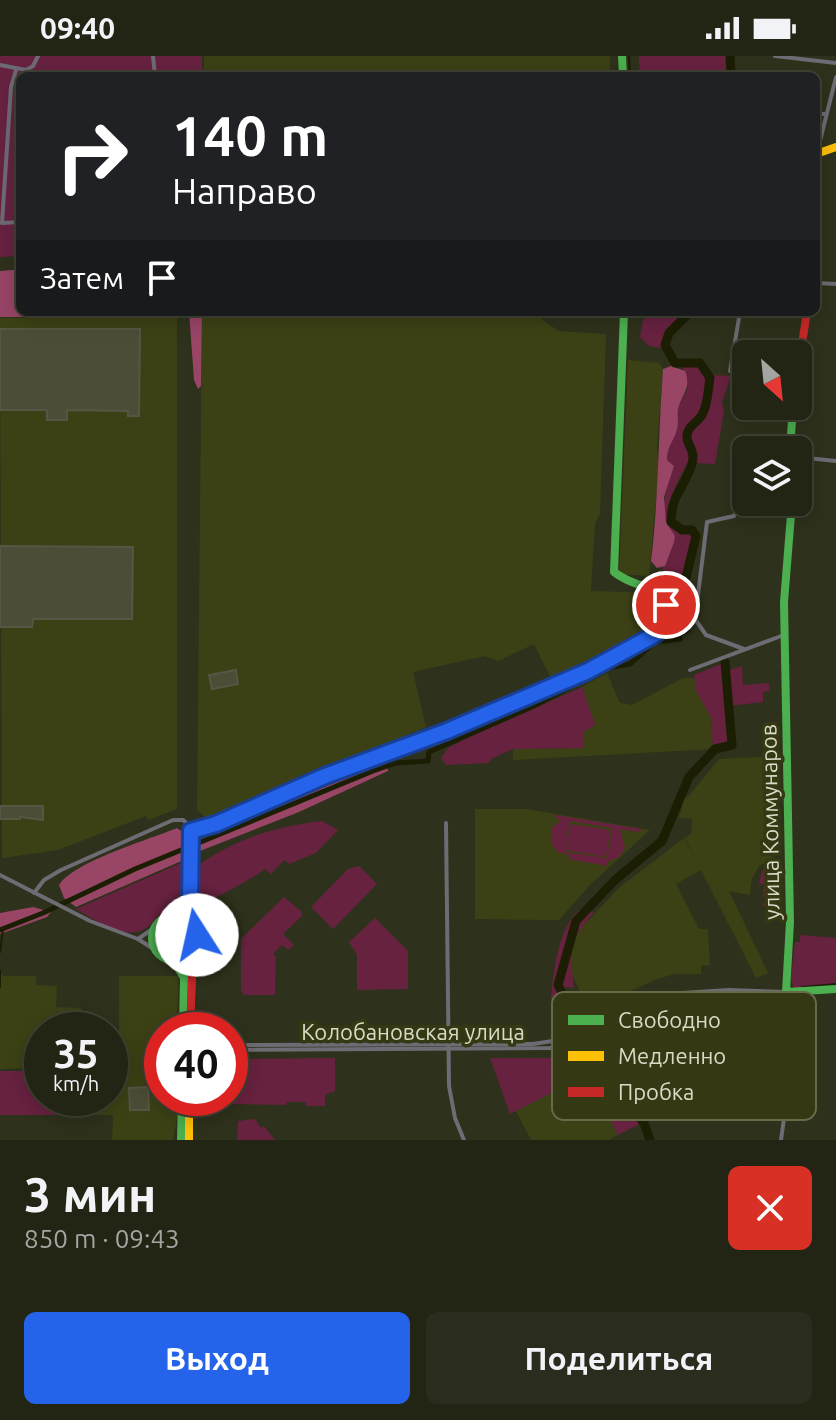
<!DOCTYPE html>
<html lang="ru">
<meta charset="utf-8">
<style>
body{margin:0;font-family:Ubuntu,sans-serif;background:#2a2d1d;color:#f1f3f6;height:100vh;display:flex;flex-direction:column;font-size:30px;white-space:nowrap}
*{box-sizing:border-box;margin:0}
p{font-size:26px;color:#a2a5a0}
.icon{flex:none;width:44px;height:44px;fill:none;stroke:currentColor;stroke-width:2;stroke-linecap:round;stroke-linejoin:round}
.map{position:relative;height:1084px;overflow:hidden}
.side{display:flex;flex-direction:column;background:#222514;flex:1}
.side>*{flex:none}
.hud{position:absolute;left:16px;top:16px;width:804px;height:244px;border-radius:12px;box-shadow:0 4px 20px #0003,0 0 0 2px #3f4234;background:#202124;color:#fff;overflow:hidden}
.needle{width:52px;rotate:153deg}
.tools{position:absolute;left:732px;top:284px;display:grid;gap:16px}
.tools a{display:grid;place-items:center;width:80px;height:80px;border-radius:12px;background:#222514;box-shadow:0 4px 20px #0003,0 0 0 2px #3f4234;font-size:40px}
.speed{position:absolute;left:24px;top:956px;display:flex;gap:16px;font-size:40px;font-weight:700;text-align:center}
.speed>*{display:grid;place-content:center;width:104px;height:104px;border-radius:50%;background:#222514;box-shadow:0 4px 20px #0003,0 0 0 2px #3f4234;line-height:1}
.speed small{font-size:20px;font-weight:400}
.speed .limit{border:12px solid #d22;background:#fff;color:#111}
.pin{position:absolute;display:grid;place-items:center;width:68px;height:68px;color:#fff;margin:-34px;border:4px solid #fff;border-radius:50%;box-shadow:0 2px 8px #0007}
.me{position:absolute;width:88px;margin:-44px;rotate:350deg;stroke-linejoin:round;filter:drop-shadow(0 0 6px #0008)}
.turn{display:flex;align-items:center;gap:28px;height:168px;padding:0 24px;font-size:36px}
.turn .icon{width:104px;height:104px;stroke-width:2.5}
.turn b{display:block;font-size:56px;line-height:68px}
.then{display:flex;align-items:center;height:76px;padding:0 24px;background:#0003;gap:16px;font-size:30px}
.round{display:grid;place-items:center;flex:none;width:84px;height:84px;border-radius:12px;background:#2a2d1d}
.headline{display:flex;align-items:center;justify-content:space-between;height:136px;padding:0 24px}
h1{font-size:48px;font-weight:600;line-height:60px}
.cta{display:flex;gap:16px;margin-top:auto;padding:16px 24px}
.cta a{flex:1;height:92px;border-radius:12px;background:#2563eb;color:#fff;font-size:32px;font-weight:600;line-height:92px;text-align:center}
.cta a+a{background:#2a2d1d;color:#f1f3f6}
.status{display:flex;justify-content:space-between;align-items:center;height:56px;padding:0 40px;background:#222514;direction:ltr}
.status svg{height:22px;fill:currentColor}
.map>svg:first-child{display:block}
.built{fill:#3c4115}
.green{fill:#672240;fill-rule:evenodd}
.forest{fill:#984566}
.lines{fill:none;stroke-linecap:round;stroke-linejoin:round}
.stream{stroke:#1b1e02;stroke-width:2}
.canal{stroke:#1b1e02;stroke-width:5}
.river{stroke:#1b1e02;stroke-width:9}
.building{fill:#4d4c36;stroke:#565644;stroke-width:2}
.street{stroke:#6d6b73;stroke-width:4}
.fast{stroke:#4caf50;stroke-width:8}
.slow{stroke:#ffc107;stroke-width:8}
.jam{stroke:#c62828;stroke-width:8}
.route-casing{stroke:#184099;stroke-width:20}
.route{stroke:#2563eb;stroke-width:14}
.labels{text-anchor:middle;stroke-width:7;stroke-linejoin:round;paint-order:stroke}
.street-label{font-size:22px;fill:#d8dbc6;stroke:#353913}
.key{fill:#353913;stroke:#666a49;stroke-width:2}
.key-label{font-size:22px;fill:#d8dbc6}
</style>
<div class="status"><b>09:40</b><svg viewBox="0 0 49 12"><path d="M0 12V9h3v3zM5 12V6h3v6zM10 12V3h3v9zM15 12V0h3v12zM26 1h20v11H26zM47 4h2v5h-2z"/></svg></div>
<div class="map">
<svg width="836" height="1084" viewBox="0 0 836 1084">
<rect width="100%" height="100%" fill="#2e311b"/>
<g class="built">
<path d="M204,0H610V20H203Z"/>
<path d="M202,256H538L542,264L559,275L606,278L600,458L595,467L591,535L657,537L656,571L644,584L552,625L534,588L498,605L485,600L413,616L426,671L208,764L197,754Z"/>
<path d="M0,262H177V753L148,764L146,760L58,794L2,802Z"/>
<path d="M628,304L659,307L663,313L657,391L659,411L649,520L619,518Z"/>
<path d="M607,617L620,647L632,649L683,622H694L711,662L713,693L513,704V693L583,692V676L595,669L582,631Z"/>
<path d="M776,700L775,800L759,810L752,823L750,839L729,835L768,917L756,922L701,814L676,828L699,873H708L710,909L701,910V918H675L657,923L593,952L585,946L570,915L572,887L578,875L620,831L684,782L698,807L685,782L691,778L692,763L679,762L684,741H688L719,703Z"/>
<path d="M475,753H526L650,774L590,829L559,864L475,863Z"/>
<path d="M0,910L2,920H36V929L57,930L56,951L81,952V974H42V1012L0,1013Z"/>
<path d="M119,920H178L177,974H162V1042H177L178,1058L173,1084H112L113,1059H84V1042H110V1011L119,1010Z"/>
<path d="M567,1029L594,1031L618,1079L609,1084H531L516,1055Z"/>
</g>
<g class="green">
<path d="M0,0H202V20H20V200L0,201Z"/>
<path d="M639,0H728L729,20H640Z"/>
<path d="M653,256L668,261L670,256H688L667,276L661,292L649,290L640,281L643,264Z"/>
<path d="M680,307L697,310L707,321L701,357L684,376L692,397C686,413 655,457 673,471C677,475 686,476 691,478L694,483L681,534L664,532L663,512L672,475C657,457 667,429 674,410L667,404V391L676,377L678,352L687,334L688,323Z"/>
<path d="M711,319L731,320L722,346L724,355L715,408L696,407L694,410L696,393L689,384L690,375L706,355Z"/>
<path d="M723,607L730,689L713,693L711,662L696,634L694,619Z"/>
<path d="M742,610L743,629L769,627V635L763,636V646L729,650L727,615Z"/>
<path d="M582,631L595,669L583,676L584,692L513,693L491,703L489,707L446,709L441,702L448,692L463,684Z"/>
<path d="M556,759L641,773L640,776L620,773L625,792L619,801L608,805V810L569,803V799L558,796L551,787L552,772L561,764L555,762ZM570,765L612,772L607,802L565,796Z"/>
<path d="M322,765L338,774L316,797L289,808L284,804L271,818L265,813C259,819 206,848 200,848V808C237,782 278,770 322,765Z"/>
<path d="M571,768L610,774L606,801L566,794Z"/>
<path d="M188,804C188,819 192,842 178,852C172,855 165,856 160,859C154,862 152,869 146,872C126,886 93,863 76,853Z"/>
<path d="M775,807H779L777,865L762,848L766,847V841H763L764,828H759L762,815Z"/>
<path d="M359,810L377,828L333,873L311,851L348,813Z"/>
<path d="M284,841L302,856V860L283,878L294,889L288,894L282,889L273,898L276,901L275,939H244L241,935V883Z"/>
<path d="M580,854L594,856C567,889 570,892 574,932L566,931L562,947L551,948C552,922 558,869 580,854Z"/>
<path d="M375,862L408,895V933L357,934V899L349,886Z"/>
<circle cx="175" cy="882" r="19"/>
<path d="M800,879L836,882V929L794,933L791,922L795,886H800Z"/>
<path d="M587,991L622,1047L640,1068L618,1079L593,1031L567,1029L510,1058L490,1002H551Z"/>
<path d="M230,999L232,1003L335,1002V1035L325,1039V1050H306V1046H287L286,1049L232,1048V1043L210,1044L230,1042Z"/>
<path d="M0,1015H42V1042H82V1059H0Z"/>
<path d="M255,1063L261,1072L264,1070L275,1084H237L238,1065Z"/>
</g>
<g class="forest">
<path d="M12,214H20V256H135L136,261H0V215Z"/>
<path d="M189,256H202L201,330L198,333L194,324Z"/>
<path d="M671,310L685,315C692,331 682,338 678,353C677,359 679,366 677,373C674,386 667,389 667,404L674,410L664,441L666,466L675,480L674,486L665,510L657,512L651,505C659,441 658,377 663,313Z"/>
<path d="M384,706H387L388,715L299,756L200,795L197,792L201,782L262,758L346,718Z"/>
<path d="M177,772L185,778L186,803L76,851L64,842L59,829C75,805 148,784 177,772Z"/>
<path d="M33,851L51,856L47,861L0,878V857Z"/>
</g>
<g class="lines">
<g class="stream">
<path d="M629,0L630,20"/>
<path d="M0,896L3,873"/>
<path d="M0,914V931"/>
<path d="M802,931L836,928"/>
<path d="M621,953L624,962"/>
<path d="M600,1006L603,996L627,976"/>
</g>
<path class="canal" d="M0,874L43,857L135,813L373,715L396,707L428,705L429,696L536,649L606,612L630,608L655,586L680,583V571"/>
<g class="river">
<path d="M730,0L731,20"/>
<path d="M686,573L680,571L679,550L696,480L692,474H682L671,466C671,439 685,431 692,408C696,392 686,390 687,379C688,370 698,366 702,359C708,349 708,334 710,322L700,307H675L665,289L669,277L690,256"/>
<path d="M580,971L558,929L576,865L615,824L662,785L689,721L715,693L732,689L725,606"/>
<path d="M590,991L619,1038L644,1067L650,1084"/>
</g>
</g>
<g class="building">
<path d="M0,273H140L139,360H128V355L67,354V364H47V354H0Z"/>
<path d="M0,490L133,491L132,563H33L32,571H0Z"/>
<path d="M236,614L238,628L212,633L209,619Z"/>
<path d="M0,750H43V764L20,761V763H0Z"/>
<path d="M148,1031L149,1054H130L129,1032Z"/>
</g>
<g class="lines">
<g class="street">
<path d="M153,0L155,20"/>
<path d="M775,0L836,7"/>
<path d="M0,9L26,14L33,10L38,0"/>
<path d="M816,58H826"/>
<path d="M817,97L836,21"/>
<path d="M2,167L11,31L16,14"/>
<path d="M2,167L20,166"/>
<path d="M816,227L836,228"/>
<path d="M730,315L740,256"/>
<path d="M798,401L836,405"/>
<path d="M771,446L792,450"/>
<path d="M744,593L706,579L695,563L707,466L734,460L740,445L746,442"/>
<path d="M690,614L784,579"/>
<path d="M446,767L449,1030L455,1062L464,1084"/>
<path d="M0,819L90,865L138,883L155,894"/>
<path d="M34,837L44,824L61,814L173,764H183C200,776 188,846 194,870"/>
<path d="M176,859L189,848"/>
<path d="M138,883L154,872"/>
<path d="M230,989L533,988L592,979"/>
<path d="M230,994L550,992L573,988L627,968L682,937L729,934L786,936L788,1034L781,1084"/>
</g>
<g class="fast">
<path d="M622,0L623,20"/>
<path d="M816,144L817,97"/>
<path d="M790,394L793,350"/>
<path d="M792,446L784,546L790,866L786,936L836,933"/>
<path d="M191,775C240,761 285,736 332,717C441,675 563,637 661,573C675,523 643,539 614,516L624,256"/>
<circle cx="175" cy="882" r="23"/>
<path d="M174,905L184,922L183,974"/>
<path d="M181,1084L182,1042"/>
</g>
<g class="slow">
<path d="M816,98L836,91"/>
<path d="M189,1042V1084"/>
</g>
<g class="jam">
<path d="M798,313L807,256"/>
<path d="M190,974L193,896"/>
</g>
</g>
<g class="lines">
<defs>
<path id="route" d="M197,879L190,846L191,775L216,768L325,720L447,675L588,615L656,578L664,565L666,549"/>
</defs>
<use href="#route" class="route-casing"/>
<use href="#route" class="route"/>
</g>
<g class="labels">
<g class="street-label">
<text transform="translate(770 766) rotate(-91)" y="8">улица Коммунаров</text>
<text x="413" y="984">Колобановская улица</text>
</g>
</g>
<rect x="552" y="936" width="264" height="128" rx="12" class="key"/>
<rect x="568" y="959" width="36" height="10" fill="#4caf50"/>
<rect x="568" y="995" width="36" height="10" fill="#ffc107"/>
<rect x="568" y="1031" width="36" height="10" fill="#c62828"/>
<g class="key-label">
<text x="618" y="972">Свободно</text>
<text x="618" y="1008">Медленно</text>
<text x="618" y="1044">Пробка</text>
</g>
</svg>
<div class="tools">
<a><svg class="needle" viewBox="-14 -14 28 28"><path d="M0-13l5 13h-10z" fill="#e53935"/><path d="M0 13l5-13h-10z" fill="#a2a5a0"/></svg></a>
<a><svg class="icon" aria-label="layers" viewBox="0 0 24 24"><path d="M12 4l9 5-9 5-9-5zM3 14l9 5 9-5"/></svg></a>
</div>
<div class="speed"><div>35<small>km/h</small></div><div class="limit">40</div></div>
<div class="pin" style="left:666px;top:549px;background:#d93025"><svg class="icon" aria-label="arrive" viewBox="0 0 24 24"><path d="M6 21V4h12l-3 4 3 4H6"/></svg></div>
<svg class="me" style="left:197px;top:879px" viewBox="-20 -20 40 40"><circle r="19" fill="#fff"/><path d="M0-13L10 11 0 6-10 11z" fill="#2563eb"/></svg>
<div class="hud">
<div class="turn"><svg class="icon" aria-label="right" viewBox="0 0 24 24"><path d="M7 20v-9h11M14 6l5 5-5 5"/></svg><div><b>140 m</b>Направо</div></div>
<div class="then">Затем<svg class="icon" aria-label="arrive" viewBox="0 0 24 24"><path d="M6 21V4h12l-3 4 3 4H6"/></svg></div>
</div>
</div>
<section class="side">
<div class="headline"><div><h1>3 мин</h1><p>850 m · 09:43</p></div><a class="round" style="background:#d93025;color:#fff"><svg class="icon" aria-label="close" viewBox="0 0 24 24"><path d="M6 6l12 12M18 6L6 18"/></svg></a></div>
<div class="cta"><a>Выход</a><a>Поделиться</a></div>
</section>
